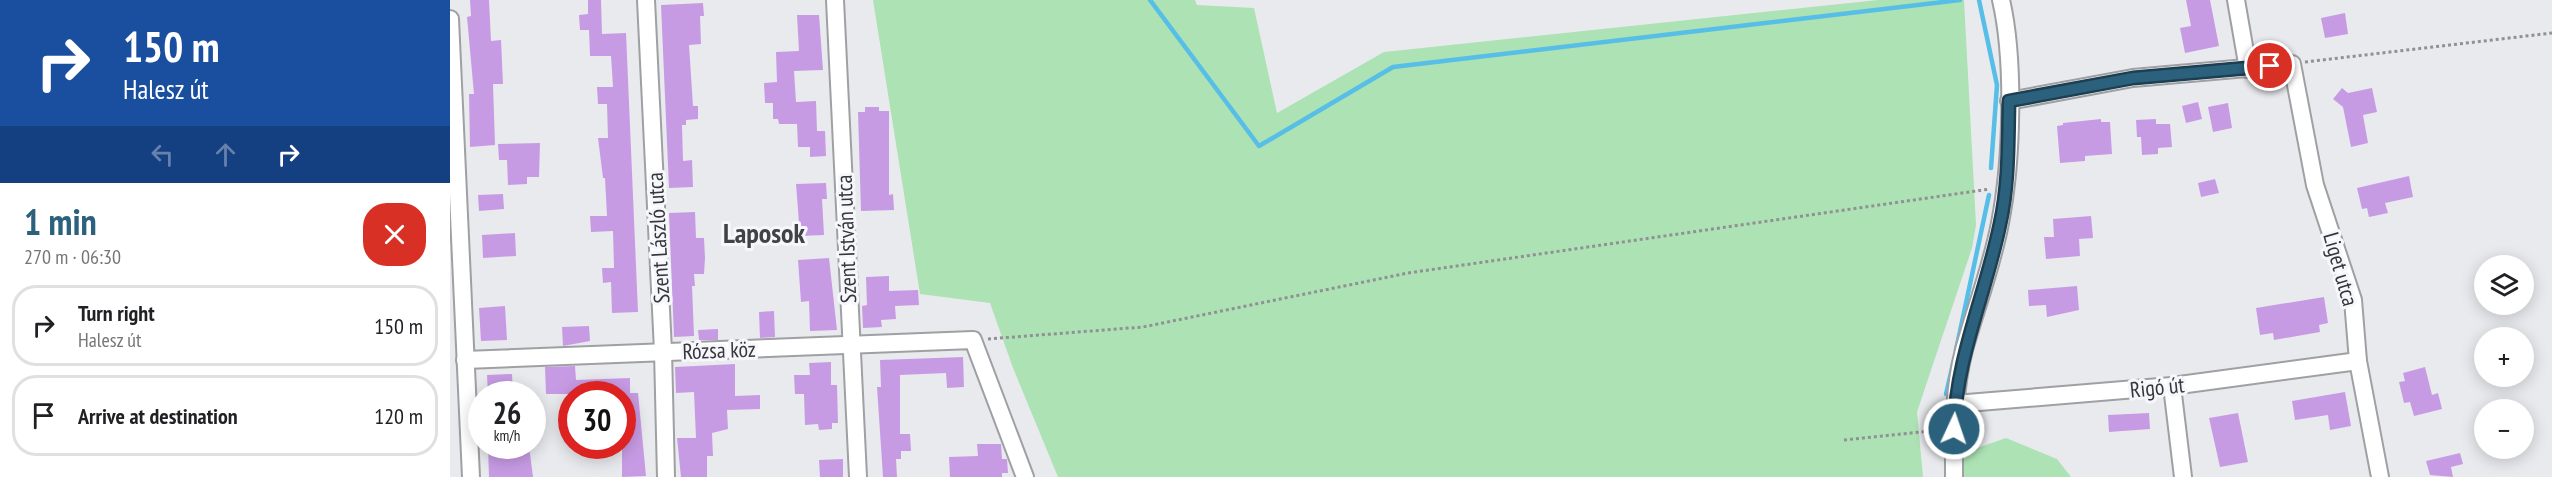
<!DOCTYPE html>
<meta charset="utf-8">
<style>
body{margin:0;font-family:"PT Sans Narrow",sans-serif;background:#f6f6f6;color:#202124;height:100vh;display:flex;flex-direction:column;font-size:22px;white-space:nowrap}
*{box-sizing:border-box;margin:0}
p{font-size:20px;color:#757577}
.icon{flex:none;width:33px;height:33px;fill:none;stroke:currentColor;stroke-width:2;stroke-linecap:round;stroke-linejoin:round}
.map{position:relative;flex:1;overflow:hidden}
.sheet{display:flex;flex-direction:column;background:#fff;width:450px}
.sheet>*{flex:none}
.guide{background:#1a4fa0;color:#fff;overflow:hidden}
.fabs{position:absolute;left:2024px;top:255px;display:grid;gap:12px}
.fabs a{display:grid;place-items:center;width:60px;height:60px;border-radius:50%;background:#fff;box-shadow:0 3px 15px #0003;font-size:30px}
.speed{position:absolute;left:18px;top:381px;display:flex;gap:12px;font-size:30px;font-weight:700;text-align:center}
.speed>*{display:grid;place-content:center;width:78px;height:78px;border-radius:50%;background:#fff;box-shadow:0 3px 15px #0003;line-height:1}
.speed small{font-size:15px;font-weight:400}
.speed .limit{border:9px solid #d22;background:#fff;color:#111}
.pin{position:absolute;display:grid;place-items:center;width:51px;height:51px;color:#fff;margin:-26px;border:3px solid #fff;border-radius:50%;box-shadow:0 2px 6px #0007}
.me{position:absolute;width:66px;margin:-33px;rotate:3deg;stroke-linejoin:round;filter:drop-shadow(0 0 4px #0008)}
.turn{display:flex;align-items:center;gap:21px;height:126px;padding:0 24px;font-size:27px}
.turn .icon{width:78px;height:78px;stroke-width:2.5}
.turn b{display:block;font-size:42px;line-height:51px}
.lanes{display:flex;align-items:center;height:57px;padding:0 24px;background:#0003;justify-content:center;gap:30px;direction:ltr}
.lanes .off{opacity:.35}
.round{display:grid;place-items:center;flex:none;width:63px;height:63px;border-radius:24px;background:#f6f6f6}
.head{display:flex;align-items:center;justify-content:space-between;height:102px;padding:0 24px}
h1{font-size:36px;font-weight:600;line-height:45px;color:#2c617d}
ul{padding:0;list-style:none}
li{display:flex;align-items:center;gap:18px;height:81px;margin:0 12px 9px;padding:0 12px;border:3px solid #e0e0e0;border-radius:24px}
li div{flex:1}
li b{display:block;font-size:22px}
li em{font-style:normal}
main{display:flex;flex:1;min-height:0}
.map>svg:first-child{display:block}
.green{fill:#ace2b4}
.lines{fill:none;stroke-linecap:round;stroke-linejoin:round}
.stream{stroke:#56bee7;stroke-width:4.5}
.building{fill:#c79be4}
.street-casing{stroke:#9fa0a4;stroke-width:20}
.path{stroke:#909194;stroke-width:3;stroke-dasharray:3 3;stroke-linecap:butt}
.street{stroke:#fff;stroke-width:16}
.route-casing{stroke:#1d3f51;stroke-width:15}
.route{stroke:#2c617d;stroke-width:10}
.labels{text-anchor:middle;stroke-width:6;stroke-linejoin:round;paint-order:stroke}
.street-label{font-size:22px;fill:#373739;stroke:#f6f7fc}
.district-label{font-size:28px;font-weight:bold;fill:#414246;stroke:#f6f7fc}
</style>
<main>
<section class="sheet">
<div class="guide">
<div class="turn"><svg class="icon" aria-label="right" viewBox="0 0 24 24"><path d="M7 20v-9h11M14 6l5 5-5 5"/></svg><div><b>150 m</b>Halesz út</div></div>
<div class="lanes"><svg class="icon off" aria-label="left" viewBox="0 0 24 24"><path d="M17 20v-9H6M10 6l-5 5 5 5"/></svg><svg class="icon off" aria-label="ahead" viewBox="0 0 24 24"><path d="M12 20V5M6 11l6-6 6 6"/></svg><svg class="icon" aria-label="right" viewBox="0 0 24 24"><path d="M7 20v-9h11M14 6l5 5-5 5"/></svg></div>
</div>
<div class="head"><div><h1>1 min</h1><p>270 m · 06:30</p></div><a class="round" style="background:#d93025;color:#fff"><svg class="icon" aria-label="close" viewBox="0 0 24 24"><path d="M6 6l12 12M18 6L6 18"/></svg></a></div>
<ul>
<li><svg class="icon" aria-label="right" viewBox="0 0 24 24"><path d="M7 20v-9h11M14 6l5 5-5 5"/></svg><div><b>Turn right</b><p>Halesz út</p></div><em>150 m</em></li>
<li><svg class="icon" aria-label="arrive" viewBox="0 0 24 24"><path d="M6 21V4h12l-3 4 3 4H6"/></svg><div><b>Arrive at destination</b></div><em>120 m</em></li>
</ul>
</section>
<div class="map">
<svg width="2102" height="477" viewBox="0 0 2102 477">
<rect width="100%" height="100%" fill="#e9eaee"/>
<g class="green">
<path d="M423,0H745L747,5L804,8L827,113L934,52L1428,0H1514L1526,225L1522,248L1467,412L1473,477H608L563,368L540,303L470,294Z"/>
<path d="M1556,438L1607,459L1621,477H1513V453Z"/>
</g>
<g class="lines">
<g class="stream">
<path d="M700,0L809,146L943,67L1510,0"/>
<path d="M1529,0L1547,85L1541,168"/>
<path d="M1506,350L1539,195"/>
<path d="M1496,394L1503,364"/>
</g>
</g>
<g class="building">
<path d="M20,0H39L41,41L51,40L53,84H43L45,145L20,147L19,94H24L17,17L21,16Z"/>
<path d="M138,0H151L152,34L176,33L188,312L162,313L161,282L153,283L152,268H164L163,231L141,232L140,216H157L155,178H153L148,138H158L157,104H148L147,87H163L161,56H140L139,30H130L129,15L138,14Z"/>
<path d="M1736,0H1760L1769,46L1735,53L1730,28L1741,26Z"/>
<path d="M253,3L254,16H250L251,44L239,45L243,106H248V119L236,120V125H232L233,161L242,160L243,187L219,188L211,5Z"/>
<path d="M1895,13L1898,34L1875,38L1871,18Z"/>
<path d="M347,15H369L373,70L344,71L346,102L366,101L367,131H375L376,156L360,157V147H348L347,124H329L328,119H323V103H315L314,83L327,82L326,52L349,51Z"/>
<path d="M1892,88L1898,93L1922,88L1927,112L1913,115L1918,143L1901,147L1893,107L1883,99Z"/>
<path d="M1748,102L1752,119L1736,123L1732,106Z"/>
<path d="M1778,103L1782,128L1763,132L1758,107Z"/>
<path d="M415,107H429V111H439V195L443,194L444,210L411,211L408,112H415Z"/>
<path d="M1651,119V122H1660L1662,154L1635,156V161L1610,163L1607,126L1613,125V123Z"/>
<path d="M1706,119V124H1720L1722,147L1708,148V154L1692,155L1691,137H1687L1686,120Z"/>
<path d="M90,143L89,177H77V184L58,185L57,160H49L48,144Z"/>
<path d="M1959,176L1963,197L1935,203L1938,213L1919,217L1917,208L1912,209L1907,188Z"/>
<path d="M1765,179L1769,193L1751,197L1748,183Z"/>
<path d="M376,183L377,199H372L374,235L350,236L346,184Z"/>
<path d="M53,194L54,209L29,211L28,195Z"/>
<path d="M245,212L246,238H254L255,258L254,274H244L245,286H242L244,336L224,337L219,213Z"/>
<path d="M1641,216L1643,238L1629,239L1630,256L1596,259L1594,237H1604L1603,219Z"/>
<path d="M65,233L66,256L33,258L32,235Z"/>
<path d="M379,258L387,330L360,331L359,301L351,302L348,260Z"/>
<path d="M439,276V291L468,290L469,305L445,306L446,319L431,320L432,327L413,328L412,306L417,305L416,277Z"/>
<path d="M1627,286L1629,310L1597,317L1596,305L1579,306L1578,290Z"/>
<path d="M1874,297L1878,323L1869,325L1870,332L1824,340L1823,333L1810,335L1806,308Z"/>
<path d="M55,306L57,340L31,341L29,308Z"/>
<path d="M324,311L325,337L310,338L309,312Z"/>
<path d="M139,326L140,341L113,346L112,327Z"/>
<path d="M268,329V340H249L248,330Z"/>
<path d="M513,357L514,387L497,388L496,373L450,375V434H460L461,451H451V459H446L447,477H433L427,387H431L430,360Z"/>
<path d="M381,362V385H387L388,423H382V429L369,430L368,424L355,425L354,394H345L344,375H360L359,363Z"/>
<path d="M285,364V396L310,395V409L277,410L278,429L262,433L263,456H257V477H231L227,438H246L244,392L226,393L225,367Z"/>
<path d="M125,366L126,380L180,378V393H188L196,476L172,477V394H96L95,367Z"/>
<path d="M1975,367L1982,395L1988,393L1992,409L1964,416L1960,402L1954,403L1949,382L1955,381L1953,373Z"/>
<path d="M62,374L63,394H38L37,375Z"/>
<path d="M1895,392L1901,426L1880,430L1878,415L1845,420L1842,401Z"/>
<path d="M1699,413L1700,429L1659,432L1658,415Z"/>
<path d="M1788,413L1798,462L1770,467L1759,418Z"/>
<path d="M527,444H551L552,459H557L558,473H552V477H500L499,457L528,456Z"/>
<path d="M38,446H79L83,477H39Z"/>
<path d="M2010,453L2013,464L2001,467L2003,477L1980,475L1976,461Z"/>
<path d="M393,459V477H370L369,460Z"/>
</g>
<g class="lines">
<defs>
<g id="street">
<path d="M196,0L213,351L216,477"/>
<path d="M385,0L408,477"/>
<path d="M1786,0L1798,69"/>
<path d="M0,19L21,477"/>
<path d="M1559,101L1683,78L1842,64L1865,185L1903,300L1908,361L1930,477"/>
<path d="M15,360L523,340L575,477"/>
<path d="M1722,386L1733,477"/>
<path d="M1505,404L1722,386L1908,361"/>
<path d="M1504,477C1504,434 1503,392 1514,350C1526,307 1542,266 1550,223C1562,162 1565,60 1551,0"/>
</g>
</defs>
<use href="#street" class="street-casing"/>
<g class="path">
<path d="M1855,62L2102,33"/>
<path d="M538,339L693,327L958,273L1540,189"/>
<path d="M1394,440L1490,430"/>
</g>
<use href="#street" class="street"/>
</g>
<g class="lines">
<defs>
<path id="route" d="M1504,429C1506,357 1536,293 1550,224C1559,184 1558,142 1559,101L1683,78L1820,66"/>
</defs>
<use href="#route" class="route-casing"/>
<use href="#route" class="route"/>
</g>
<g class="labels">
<g class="street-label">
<text transform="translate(208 238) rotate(-93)" y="8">Szent László utca</text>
<text transform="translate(396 239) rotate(-92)" y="8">Szent István utca</text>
<text transform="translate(1891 269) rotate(74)" y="8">Liget utca</text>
<text transform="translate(269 350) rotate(-2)" y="8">Rózsa köz</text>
<text transform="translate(1707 387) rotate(-6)" y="8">Rigó út</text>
</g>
<g class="district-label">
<text x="314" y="243">Laposok</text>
</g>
</g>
</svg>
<div class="fabs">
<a><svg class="icon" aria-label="layers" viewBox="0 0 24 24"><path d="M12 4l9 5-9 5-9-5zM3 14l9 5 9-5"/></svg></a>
<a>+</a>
<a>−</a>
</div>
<div class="speed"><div>26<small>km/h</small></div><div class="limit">30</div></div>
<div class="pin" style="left:1820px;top:66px;background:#d93025"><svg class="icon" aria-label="arrive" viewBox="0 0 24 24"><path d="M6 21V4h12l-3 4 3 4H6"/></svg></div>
<svg class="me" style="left:1504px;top:429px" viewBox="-20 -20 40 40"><circle r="17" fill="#2c617d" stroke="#fff" stroke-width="3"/><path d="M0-11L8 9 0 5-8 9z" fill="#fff"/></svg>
</div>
</main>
